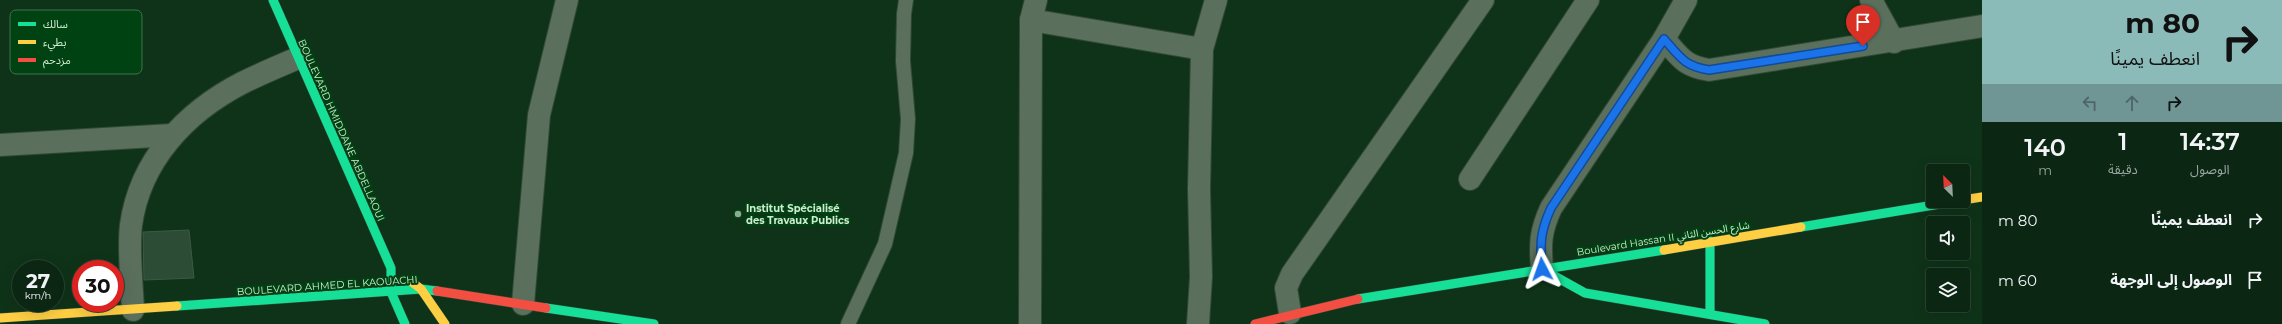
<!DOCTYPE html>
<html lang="ar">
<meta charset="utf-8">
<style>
body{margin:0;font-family:Montserrat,"Noto Sans Arabic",sans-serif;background:#193221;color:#f1f3f6;direction:rtl;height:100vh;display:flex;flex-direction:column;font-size:15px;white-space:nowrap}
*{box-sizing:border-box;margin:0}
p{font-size:13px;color:#9aa5a0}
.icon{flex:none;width:22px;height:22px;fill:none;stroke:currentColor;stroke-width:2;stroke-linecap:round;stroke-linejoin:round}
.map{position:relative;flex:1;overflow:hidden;direction:ltr}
.side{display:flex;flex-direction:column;background:#0b2613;width:300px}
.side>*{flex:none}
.banner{background:#8bbbb9;color:#111;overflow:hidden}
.needle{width:26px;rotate:336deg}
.tools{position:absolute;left:1926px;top:164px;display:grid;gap:8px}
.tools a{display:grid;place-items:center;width:44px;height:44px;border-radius:4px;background:#0b2613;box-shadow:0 4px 16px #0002,0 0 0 1px #2b4333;font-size:20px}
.speed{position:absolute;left:12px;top:260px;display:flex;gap:8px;font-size:20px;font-weight:700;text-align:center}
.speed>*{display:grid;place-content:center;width:52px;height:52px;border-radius:50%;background:#0b2613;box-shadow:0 4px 16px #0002,0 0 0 1px #2b4333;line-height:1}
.speed small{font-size:10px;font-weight:400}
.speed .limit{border:6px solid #d22;background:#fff;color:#111}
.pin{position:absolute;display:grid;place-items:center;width:34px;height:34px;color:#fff;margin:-41px -17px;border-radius:50% 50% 50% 0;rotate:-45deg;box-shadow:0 0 4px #0007}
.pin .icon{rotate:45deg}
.me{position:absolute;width:44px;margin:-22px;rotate:356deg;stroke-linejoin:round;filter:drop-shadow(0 0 3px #0008)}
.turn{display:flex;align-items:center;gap:14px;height:84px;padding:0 16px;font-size:18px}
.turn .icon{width:52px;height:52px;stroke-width:2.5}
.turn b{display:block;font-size:28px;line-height:34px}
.lanes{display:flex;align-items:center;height:38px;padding:0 16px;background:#0003;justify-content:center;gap:20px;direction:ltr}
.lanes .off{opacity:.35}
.eta{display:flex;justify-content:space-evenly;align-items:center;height:68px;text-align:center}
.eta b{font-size:24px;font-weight:600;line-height:28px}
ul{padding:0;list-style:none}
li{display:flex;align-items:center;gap:12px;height:60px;padding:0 16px}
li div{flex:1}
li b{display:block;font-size:15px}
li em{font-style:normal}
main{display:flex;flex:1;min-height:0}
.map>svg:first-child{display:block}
.building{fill:#2d4c35;stroke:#3e5943}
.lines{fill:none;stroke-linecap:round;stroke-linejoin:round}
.lane-casing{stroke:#314936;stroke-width:16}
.street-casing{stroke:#314936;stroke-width:24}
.fast-casing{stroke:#314936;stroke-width:10}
.slow-casing{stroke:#314936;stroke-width:10}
.jam-casing{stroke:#314936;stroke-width:10}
.lane{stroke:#5a705d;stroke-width:14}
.street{stroke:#5a705d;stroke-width:22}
.fast{stroke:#16e098;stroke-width:9}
.slow{stroke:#ffcf43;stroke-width:9}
.jam{stroke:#f24e42;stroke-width:9}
.route-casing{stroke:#114b97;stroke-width:10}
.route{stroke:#1a73e8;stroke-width:7}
.poi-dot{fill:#8aab8f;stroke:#004212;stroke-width:1.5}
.labels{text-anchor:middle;stroke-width:4;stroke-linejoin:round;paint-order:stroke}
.street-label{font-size:10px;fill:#cdebcf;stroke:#004212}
.poi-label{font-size:10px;font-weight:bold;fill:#cdebcf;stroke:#004212;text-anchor:start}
.key{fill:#004212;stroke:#3e754b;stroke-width:1}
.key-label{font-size:11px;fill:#cdebcf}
</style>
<main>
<section class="side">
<div class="banner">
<div class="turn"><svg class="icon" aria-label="right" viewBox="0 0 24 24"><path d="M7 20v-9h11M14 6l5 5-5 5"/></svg><div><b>80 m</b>انعطف يمينًا</div></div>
<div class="lanes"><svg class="icon off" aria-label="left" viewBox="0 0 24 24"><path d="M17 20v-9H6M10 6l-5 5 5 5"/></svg><svg class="icon off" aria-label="ahead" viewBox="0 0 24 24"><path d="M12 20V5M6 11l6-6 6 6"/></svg><svg class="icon" aria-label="right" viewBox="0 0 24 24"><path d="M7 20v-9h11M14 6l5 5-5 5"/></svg></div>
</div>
<div class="eta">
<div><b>14:37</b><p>الوصول</p></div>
<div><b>1</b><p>دقيقة</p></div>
<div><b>140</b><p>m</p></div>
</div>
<ul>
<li><svg class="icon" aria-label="right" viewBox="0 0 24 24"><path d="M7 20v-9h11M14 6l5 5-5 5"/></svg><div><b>انعطف يمينًا</b></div><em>80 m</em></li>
<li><svg class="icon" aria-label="arrive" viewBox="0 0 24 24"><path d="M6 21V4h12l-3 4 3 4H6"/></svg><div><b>الوصول إلى الوجهة</b></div><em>60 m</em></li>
</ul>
</section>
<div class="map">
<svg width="1982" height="324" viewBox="0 0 1982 324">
<rect width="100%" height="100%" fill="#0f3319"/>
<path class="building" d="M189,230L194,278L144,280L143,232Z"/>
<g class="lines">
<defs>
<path id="lane" d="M848,324L885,244L906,153L908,119L903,61L904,14L906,0"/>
<g id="street">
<path d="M1871,0L1894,42"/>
<path d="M1031,20L1202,49"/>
<path d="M1664,39C1680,57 1684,66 1709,70L1982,26"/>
<path d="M0,145L172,135"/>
<path d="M1470,179L1588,0"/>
<path d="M1542,269C1540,244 1540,232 1551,208L1664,39L1686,0"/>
<path d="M523,304L539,115L567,0"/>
<path d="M133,310C132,285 128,249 131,225C140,160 186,112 242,83C260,74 279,66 298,58"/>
<path d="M1290,313L1286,288L1292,274L1483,0"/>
<path d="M1030,324L1031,20L1036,0"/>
<path d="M1198,324L1201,277L1199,189L1202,49L1216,0"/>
</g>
<g id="fast">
<path d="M273,0L391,268V292L405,324"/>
<path d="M1801,227L1958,201"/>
<path d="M1710,241V314"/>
<path d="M1542,269L1585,293L1765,324"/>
<path d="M1358,299L1664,250"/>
<path d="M177,306L421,289L437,291"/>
<path d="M546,308L654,324"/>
</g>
<g id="slow">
<path d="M1963,200L1982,197"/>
<path d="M1664,250L1801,227"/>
<path d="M413,283L421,289L445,324"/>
<path d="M0,318L177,306"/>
</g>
<g id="jam">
<path d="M437,291L546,308"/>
<path d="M1255,324L1358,299"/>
</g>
</defs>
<use href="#lane" class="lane-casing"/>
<use href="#street" class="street-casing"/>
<use href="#fast" class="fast-casing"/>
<use href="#slow" class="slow-casing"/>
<use href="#jam" class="jam-casing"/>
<use href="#lane" class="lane"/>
<use href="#street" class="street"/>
<use href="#fast" class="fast"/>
<use href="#slow" class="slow"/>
<use href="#jam" class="jam"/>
</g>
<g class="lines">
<defs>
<path id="route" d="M1542,269C1540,244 1540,232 1551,208L1664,39C1680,57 1684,66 1709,70L1863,46"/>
</defs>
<use href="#route" class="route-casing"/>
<use href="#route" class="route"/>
</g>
<circle class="poi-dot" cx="738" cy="214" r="4"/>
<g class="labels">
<g class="street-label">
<text transform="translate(342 130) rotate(66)" y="4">BOULEVARD HMIDDANE ABDELLAOUI</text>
<text transform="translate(1663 238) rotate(-9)" y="4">Boulevard Hassan II شارع الحسن الثاني</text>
<text transform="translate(327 285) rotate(-4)" y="4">BOULEVARD AHMED EL KAOUACHI</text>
</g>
<g class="poi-label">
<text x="746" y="212">Institut Spécialisé<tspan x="746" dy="12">des Travaux Publics</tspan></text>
</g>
</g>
<rect x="10" y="10" width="132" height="64" rx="6" class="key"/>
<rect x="18" y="22" width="18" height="4" fill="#16e098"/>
<rect x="18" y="40" width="18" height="4" fill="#ffcf43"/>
<rect x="18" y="58" width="18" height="4" fill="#f24e42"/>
<g class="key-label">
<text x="43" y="28">سالك</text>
<text x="43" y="46">بطيء</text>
<text x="43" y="64">مزدحم</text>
</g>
</svg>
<div class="tools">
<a><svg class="needle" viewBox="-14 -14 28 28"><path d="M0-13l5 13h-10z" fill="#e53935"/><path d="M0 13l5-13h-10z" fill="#9aa5a0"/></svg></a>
<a><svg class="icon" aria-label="sound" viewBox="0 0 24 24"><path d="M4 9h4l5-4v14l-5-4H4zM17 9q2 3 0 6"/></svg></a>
<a><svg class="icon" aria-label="layers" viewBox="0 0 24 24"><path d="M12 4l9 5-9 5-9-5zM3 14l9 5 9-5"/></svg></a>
</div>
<div class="speed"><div>27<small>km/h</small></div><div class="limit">30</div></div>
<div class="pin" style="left:1863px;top:46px;background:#d93025"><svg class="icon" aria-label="arrive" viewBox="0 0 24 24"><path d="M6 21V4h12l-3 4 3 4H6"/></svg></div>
<svg class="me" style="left:1542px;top:269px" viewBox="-20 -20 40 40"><path d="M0-17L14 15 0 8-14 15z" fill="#1a73e8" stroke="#fff" stroke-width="4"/></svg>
</div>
</main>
